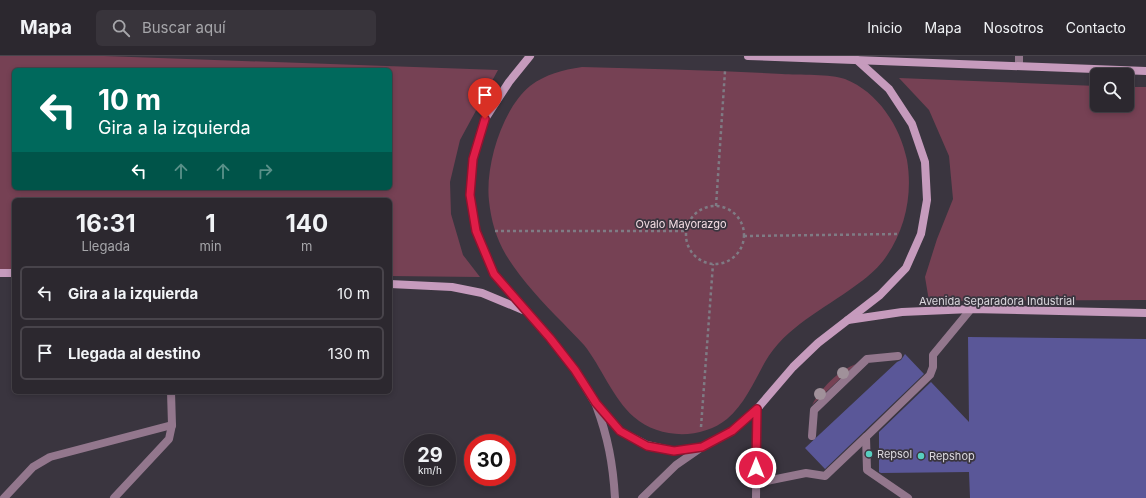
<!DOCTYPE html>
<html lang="es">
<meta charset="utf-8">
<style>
body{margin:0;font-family:Inter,sans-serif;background:#38343b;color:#f1f3f6;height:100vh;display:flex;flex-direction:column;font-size:15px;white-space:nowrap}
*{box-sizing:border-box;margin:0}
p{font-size:13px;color:#a6a6aa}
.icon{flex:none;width:22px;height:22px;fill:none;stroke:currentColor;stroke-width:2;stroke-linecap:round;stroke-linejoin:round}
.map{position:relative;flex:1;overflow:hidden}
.drawer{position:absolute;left:12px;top:142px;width:380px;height:196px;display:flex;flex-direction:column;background:#2c282f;border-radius:6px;box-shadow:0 2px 6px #0003,0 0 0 1px #48444b}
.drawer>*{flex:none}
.top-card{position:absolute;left:12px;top:12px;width:380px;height:122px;border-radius:6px;box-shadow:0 2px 6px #0003,0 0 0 1px #48444b;background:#00695c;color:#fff;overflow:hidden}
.controls{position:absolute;left:1090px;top:12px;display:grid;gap:8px}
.controls a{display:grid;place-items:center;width:44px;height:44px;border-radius:6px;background:#2c282f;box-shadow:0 2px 6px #0003,0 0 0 1px #48444b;font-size:20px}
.speed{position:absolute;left:404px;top:378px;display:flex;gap:8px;font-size:20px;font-weight:700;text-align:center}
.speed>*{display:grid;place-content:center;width:52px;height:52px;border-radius:50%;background:#2c282f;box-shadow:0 2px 6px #0003,0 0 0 1px #48444b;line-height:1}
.speed small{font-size:10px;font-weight:400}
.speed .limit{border:6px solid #d22;background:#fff;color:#111}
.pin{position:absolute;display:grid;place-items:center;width:34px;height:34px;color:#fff;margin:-41px -17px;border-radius:50% 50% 50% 0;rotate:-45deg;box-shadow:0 0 4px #0007}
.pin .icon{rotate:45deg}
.me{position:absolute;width:44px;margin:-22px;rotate:0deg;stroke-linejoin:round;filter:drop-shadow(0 0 3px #0008)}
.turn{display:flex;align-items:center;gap:14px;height:84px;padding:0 20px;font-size:18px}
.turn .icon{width:52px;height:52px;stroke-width:2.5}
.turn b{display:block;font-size:28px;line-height:34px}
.lanes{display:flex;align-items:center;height:38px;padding:0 20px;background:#0003;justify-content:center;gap:20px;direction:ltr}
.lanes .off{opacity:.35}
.eta{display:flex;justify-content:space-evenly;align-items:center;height:68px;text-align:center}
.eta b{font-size:24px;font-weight:700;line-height:28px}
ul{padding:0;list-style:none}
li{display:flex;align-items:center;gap:12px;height:54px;margin:0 8px 6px;padding:0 12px;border:2px solid #48444b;border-radius:6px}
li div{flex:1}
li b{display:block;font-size:15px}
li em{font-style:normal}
header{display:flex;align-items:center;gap:24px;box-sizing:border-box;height:56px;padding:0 20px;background:#2c282f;border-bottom:1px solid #48444b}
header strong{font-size:19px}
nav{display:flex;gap:22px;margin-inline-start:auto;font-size:14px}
.search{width:280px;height:36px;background:#38343b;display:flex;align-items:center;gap:10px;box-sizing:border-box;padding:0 14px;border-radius:6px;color:#a6a6aa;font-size:15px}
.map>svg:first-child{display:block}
.green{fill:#764154;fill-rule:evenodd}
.building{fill:#5a5798}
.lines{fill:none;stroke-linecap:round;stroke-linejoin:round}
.path{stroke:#7f7b84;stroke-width:2.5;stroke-dasharray:3 3;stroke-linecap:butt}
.service{stroke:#93778d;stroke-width:8}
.minor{stroke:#93778d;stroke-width:8}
.tertiary{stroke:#93778d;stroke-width:8}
.secondary{stroke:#c69bbd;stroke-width:8}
.tree{fill:#a0919a}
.route-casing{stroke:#92132f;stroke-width:10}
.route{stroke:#e11d48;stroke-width:7}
.poi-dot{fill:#58cec0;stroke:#3a353f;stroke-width:1.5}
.labels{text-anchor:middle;stroke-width:3.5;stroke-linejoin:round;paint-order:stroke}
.park-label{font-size:11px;fill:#f4dde4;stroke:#3a353f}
.street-label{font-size:11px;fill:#dbd8de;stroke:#3a353f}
.poi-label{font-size:11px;fill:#dbd8de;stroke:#3a353f;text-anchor:start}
</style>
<header>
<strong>Mapa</strong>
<div class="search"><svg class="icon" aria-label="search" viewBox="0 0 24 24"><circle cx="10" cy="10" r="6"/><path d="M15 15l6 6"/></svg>Buscar aquí</div>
<nav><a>Inicio</a><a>Mapa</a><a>Nosotros</a><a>Contacto</a></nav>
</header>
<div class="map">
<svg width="1146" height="442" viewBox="0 0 1146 442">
<rect width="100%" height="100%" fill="#3a353f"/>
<g class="green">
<path d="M0,0H104L498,14L460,84L450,126L451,158L463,199L480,221L390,220V144H14V218L0,217ZM14,14H390V132H14Z"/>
<path d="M582,11C649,13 716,14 782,18C798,19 832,18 845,23C878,36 900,70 907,104C913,139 905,176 883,205C876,214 865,223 855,230C824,253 785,271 765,306C754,326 744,349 727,363C701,384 659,383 634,361C613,343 601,310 584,289C577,281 569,274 562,266C542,246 521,223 506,199C496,182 491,164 489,145C485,110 502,53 530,30C546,18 562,14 582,11Z"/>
<path d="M899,22L1097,30V49H1127V31H1146V244L929,245L925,221L937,183L953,143L949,100L929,54Z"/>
<path d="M856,308L812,349C821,332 838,315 856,308Z"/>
</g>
<g class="building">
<path d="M968,281L1146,283V442H970L969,416L881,417L879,416V376L931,326L969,366Z"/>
<path d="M905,298L924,318L825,413L805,392L897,306L901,304Z"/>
</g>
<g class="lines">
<g class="path">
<path d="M716,150L725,15"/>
<circle cx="715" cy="179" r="29"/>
<path d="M495,175H686"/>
<path d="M744,180L898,178"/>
<path d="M701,371L713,208"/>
</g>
<g class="service">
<path d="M812,380L814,354L867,303L898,300"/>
<path d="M756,427L806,417L825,420L866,381"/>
<path d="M4,442L33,411L50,401L172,369"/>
<path d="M114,442L169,383L172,369L171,336"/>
<path d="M908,442L867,414L866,381L930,319L933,311V299L971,253"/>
</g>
<g class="minor">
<path d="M1019,10V0"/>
<path d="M756,442L757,353"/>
</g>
<g class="tertiary">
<path d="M596,349C608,381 613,408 615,442"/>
<path d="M642,442L676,409L702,391"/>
</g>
<g class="secondary">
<path d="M530,0L509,26L485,63L473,103L470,139L476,175L494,218L550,282L575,314L595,347L620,375L647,389L674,395L702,391L732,375L757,353L793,311L818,287L880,239L906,212L921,178L927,144L925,106L912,68L889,33L857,4"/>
<path d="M748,0L1146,15"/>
<path d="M0,217H14"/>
<path d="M390,228L452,231L482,237L523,254"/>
<path d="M848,264L902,256L971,253L1146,257"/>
</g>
</g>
<g class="tree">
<circle cx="843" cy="317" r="6"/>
<circle cx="820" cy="338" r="6"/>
</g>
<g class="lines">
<defs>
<path id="route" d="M485,63L473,103L470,139L476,175L494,218L550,282L575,314L596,347L620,375L647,390L674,395L702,391L732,375L757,353L756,412"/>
</defs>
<use href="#route" class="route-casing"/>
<use href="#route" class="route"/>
</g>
<g class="poi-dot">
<circle cx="869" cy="398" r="4"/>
<circle cx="921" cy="400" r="4"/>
</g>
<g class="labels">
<g class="park-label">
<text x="681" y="172">Ovalo Mayorazgo</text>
</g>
<g class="street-label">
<text x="997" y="249">Avenida Separadora Industrial</text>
</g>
<g class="poi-label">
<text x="877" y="402">Repsol</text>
<text x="929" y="404">Repshop</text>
</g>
</g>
</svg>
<div class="controls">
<a><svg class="icon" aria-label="search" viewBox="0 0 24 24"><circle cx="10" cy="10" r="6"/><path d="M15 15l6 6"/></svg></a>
</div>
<div class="speed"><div>29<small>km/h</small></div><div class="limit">30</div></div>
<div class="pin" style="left:485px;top:63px;background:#d93025"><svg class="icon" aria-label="arrive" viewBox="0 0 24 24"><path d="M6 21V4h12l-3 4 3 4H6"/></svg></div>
<svg class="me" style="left:756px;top:412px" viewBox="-20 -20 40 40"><circle r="17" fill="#e11d48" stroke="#fff" stroke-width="3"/><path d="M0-11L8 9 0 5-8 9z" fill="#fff"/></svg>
<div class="top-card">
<div class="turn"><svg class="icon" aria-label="left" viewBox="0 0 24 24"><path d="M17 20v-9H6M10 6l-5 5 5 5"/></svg><div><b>10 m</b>Gira a la izquierda</div></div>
<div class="lanes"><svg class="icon" aria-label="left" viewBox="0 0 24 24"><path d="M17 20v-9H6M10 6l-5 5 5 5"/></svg><svg class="icon off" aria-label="ahead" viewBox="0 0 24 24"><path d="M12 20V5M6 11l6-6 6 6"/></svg><svg class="icon off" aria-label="ahead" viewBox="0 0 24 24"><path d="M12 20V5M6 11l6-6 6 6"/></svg><svg class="icon off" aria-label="right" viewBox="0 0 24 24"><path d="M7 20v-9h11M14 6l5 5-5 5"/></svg></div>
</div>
<section class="drawer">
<div class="eta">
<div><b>16:31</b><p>Llegada</p></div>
<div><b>1</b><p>min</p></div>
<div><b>140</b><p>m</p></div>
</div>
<ul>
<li><svg class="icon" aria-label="left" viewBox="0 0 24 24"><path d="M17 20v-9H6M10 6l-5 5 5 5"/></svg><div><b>Gira a la izquierda</b></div><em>10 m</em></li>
<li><svg class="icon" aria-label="arrive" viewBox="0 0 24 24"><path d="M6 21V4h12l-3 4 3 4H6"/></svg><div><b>Llegada al destino</b></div><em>130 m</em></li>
</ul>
</section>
</div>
